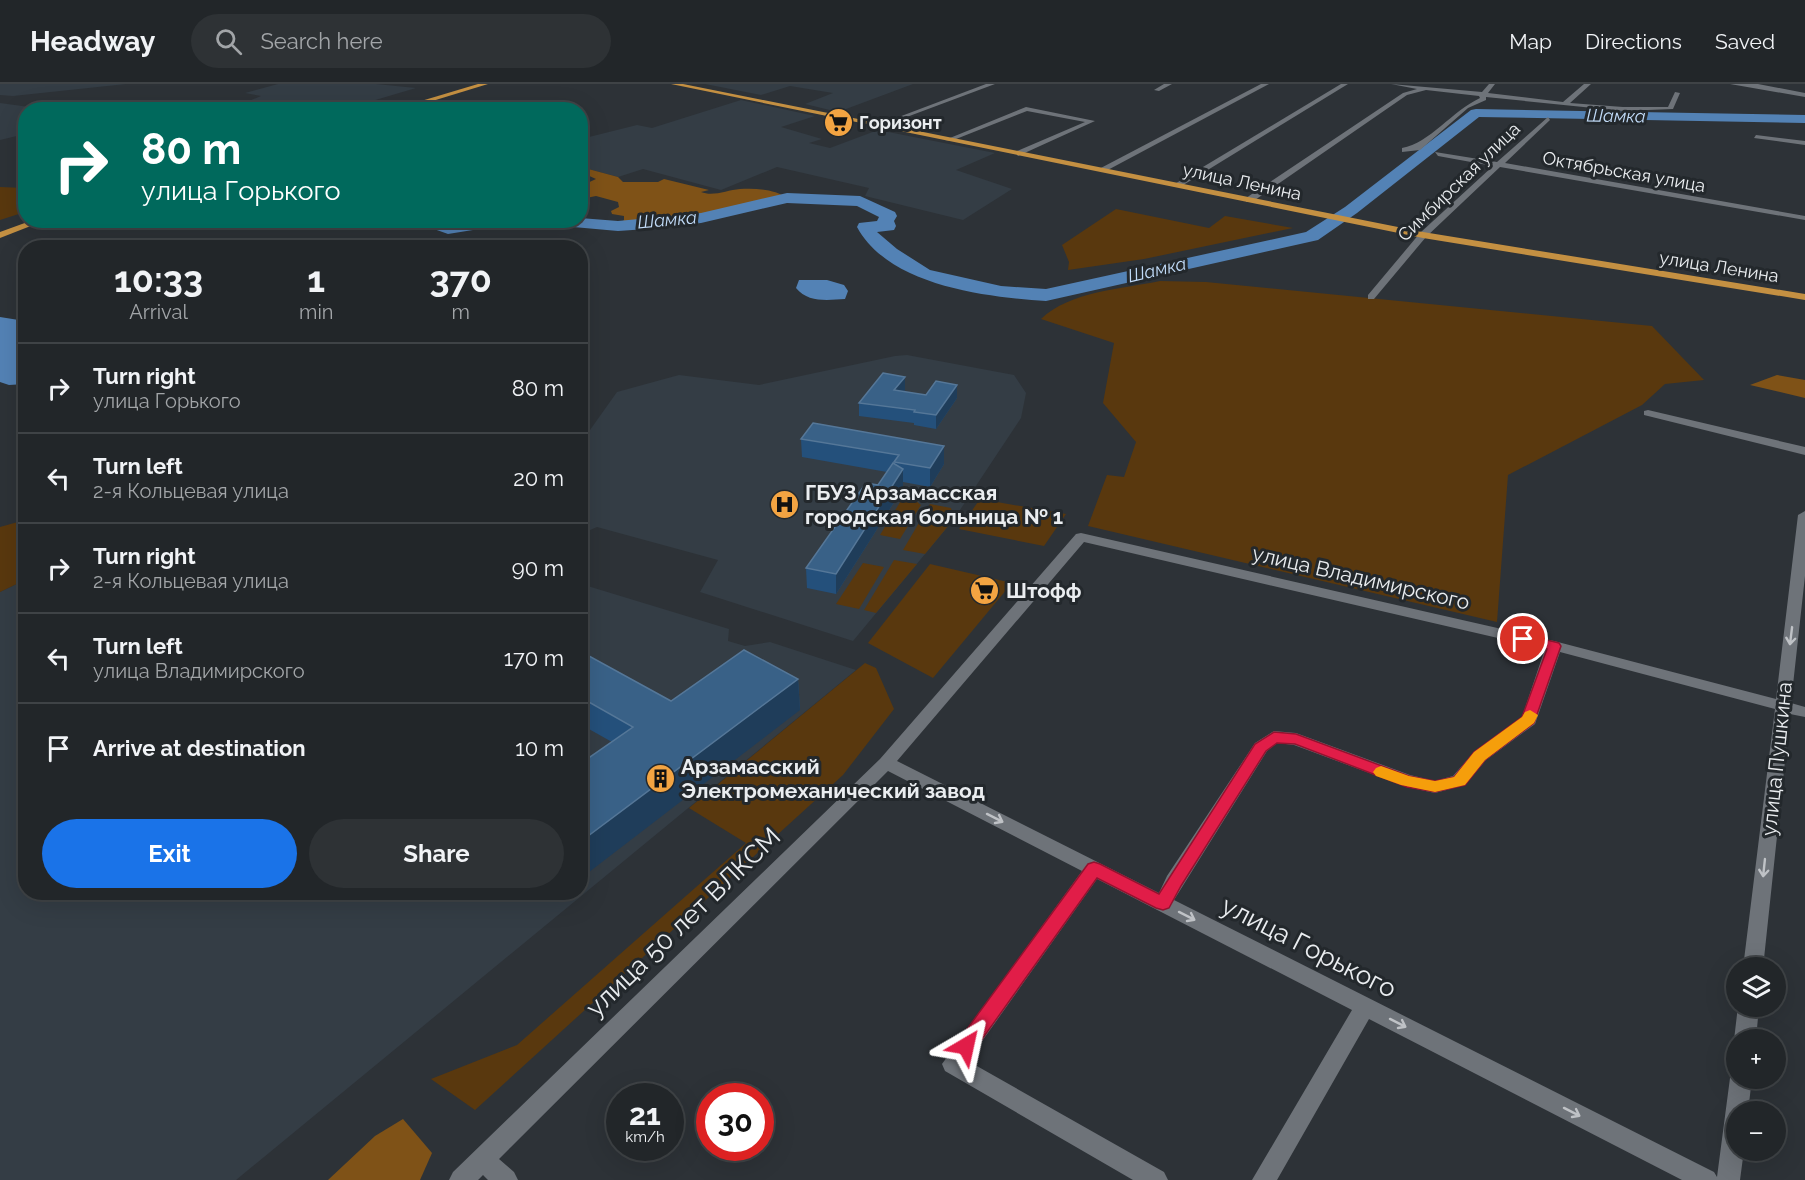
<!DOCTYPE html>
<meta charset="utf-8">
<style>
body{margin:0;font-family:Raleway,sans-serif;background:#2e3235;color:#f1f3f6;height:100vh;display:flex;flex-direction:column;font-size:22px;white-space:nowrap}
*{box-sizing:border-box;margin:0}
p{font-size:20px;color:#a2a5a8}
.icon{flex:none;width:33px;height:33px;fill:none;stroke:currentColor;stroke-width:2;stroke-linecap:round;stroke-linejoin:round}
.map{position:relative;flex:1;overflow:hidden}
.drawer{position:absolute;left:18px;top:156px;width:570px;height:660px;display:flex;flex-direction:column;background:#222629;border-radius:24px;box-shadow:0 6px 24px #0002,0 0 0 2px #3f4346}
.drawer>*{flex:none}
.top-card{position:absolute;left:18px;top:18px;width:570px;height:126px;border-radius:24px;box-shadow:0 6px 24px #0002,0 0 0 2px #3f4346;background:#00695c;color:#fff;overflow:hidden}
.buttons{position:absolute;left:1726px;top:873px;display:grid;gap:12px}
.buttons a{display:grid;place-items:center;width:60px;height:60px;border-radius:50%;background:#222629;box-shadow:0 6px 24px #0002,0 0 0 2px #3f4346;font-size:30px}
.speed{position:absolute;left:606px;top:999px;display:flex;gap:12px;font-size:30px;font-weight:700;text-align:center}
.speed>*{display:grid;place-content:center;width:78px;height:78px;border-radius:50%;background:#222629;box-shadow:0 6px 24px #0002,0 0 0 2px #3f4346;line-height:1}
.speed small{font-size:15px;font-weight:400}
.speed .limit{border:9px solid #d22;background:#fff;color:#111}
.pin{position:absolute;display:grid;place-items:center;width:51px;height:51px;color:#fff;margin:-26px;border:3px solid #fff;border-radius:50%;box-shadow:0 2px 6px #0007}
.me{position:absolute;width:66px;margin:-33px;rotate:36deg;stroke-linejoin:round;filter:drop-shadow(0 0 4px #0008)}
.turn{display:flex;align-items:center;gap:21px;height:126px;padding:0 24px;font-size:27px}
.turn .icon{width:78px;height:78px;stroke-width:2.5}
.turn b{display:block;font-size:42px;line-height:51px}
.eta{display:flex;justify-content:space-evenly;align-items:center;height:102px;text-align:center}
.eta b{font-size:36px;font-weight:700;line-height:42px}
.button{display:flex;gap:12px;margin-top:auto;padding:12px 24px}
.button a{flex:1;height:69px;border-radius:36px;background:#1a73e8;color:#fff;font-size:24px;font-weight:700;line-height:69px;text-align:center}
.button a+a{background:#2e3235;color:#f1f3f6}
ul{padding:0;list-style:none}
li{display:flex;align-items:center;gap:18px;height:90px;padding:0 24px;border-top:2px solid #3f4346}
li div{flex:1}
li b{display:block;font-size:22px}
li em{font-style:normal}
header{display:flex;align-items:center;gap:36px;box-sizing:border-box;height:84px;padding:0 30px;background:#222629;border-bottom:2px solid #3f4346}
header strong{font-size:28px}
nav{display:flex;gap:33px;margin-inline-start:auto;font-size:21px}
.search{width:420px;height:54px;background:#2e3235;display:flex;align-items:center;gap:15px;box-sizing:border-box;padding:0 21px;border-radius:33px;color:#a2a5a8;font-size:22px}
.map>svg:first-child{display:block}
.built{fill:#343d45}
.green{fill:#59380e}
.forest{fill:#7f5217}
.water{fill:#5382b5}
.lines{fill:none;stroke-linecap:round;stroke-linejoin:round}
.river{fill:#5382b5;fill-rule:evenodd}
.minor{fill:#6e7379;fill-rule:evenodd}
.major{fill:#c49042;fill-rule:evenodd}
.wall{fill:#24507b}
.shaded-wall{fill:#1f3d5a}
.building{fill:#396187;stroke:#557798;stroke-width:1.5}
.oneway{stroke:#bfc2c6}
.route{fill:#e11d48;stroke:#92132f;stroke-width:1.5}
.slow{fill:#f59e0b}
.labels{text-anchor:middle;stroke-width:6;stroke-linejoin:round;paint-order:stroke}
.far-water-label{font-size:18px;font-style:italic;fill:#c1dbf8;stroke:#23282c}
.far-poi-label{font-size:18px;font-weight:bold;fill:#eaedf0;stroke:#23282c;text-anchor:start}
.far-street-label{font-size:18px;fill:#eaedf0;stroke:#23282c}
.poi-label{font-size:21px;font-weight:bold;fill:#eaedf0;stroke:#23282c;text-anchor:start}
.street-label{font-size:21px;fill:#eaedf0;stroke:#23282c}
.near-street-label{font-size:26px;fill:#eaedf0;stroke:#23282c}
</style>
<header>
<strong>Headway</strong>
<div class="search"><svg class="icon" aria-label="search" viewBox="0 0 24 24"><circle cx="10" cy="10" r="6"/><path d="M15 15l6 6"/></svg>Search here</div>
<nav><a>Map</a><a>Directions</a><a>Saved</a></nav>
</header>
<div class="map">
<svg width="1805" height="1096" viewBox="0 0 1805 1096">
<rect width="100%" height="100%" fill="#2d3237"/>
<g class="built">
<path d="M0,0H126L13,12L0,11Z"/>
<path d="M278,0H376L416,4L345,25H305L311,23L279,22L249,17L261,12L245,9Z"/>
<path d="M705,0H913L838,28L805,20L833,9L790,2L761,11Z"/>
<path d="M741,16L815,32L781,43L822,55L809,59L830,64L878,46L995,69L956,86L1012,105L963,136L865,112L869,104L777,83L721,106L643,85L618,93L581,83L580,51L589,53L637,41L652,44Z"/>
<path d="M0,19L44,25L26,26L25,50L0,56Z"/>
<path d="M907,271L1014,291L1026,309L1021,334L954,435L853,557L700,508L718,476L597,443L581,450V344L590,346L617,308L679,291L759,301L895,272Z"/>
<path d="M25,496L26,808H580L581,500L729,545L728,557L745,562L770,558L856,586L236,1096H0V508Z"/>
</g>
<g class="green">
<path d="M0,103L25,104V128L0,136Z"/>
<path d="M1116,125L1209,144L1225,132L1293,144L1144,175L1068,186L1069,178L1062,161Z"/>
<path d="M1160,197L1206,198L1652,242L1704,296L1665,300L1642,321L1508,391L1497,538L1088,442L1107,391L1124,393L1136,358L1103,319L1114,259L1041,235C1070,207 1122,205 1160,197Z"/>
<path d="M902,415L916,417L921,421L900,455L880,451Z"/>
<path d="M980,415L1066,430L1044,462L959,445Z"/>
<path d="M930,420L951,424L954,435L925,470L903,466Z"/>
<path d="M25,436V496L0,508V443Z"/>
<path d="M894,476L917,480L876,529L864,526Z"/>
<path d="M863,479L884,483L859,525L836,520Z"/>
<path d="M930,480L1012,499L933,594L868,559Z"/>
<path d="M865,579L876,584L894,625L843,691L475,1026L431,995L517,961L746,759L689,724Z"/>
</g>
<g class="forest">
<path d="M581,83L618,93L623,98H658L664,95L709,106L701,108C713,113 727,106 740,105C755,104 775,105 787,114L701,134L618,142L624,136V132L612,130L611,127L619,123L618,118L596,112L581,115V102L596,95L585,90L581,93Z"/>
<path d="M1777,291L1805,296V314L1750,301Z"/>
<path d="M403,1035L432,1069L420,1096H328L375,1052Z"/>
</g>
<g class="water">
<path d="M799,196H827L844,201L848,207L845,215C828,216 808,219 796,204Z"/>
<path d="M0,233L25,237V300L9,301L0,298Z"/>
</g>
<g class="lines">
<g class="river">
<path d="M1476,25L1805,31V39L1479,33L1357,129L1318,156L1046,217C986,213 889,202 857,143L859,139L877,137L879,133L857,122L787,119L701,139L647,145L618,147L551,141L543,136H580V134L618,137L701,129L787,109L860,112L895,128L897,132L894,137L896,142L894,146L877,148L897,165L930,186L1001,202L1046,205L1306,148L1345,123L1471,26Z"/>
<path d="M418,136H442L450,140L469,136H512L504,141L448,150L420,140Z"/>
</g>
<g class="minor">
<path d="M986,0H995L880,43L875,42Z"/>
<path d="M1164,0H1172L1159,7L1154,6Z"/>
<path d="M1261,0H1269L1104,88L1097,86Z"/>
<path d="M1341,0H1348L1180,103L1173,101Z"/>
<path d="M1391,0L1482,8L1489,0H1495L1488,9L1563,18L1584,0H1591L1570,19L1623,23H1668L1675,8L1680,9L1673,25L1623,27L1486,13V16L1468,24L1420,66L1402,68V64C1430,59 1452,27 1480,14L1479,12L1426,6L1407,11L1252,118H1246V114L1403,9L1417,5Z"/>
<path d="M1730,0H1758L1805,9V13Z"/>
<path d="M1026,23L1095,37L1018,72L1015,68L1085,38L1027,27L951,57L945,56Z"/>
<path d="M1548,33L1550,36L1505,79L1805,132V136L1500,83L1426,153L1374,215H1368V211L1420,149L1493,82L1438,72L1435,68L1497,78Z"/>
<path d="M1756,51L1805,57V61L1754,54Z"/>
<path d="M1648,326L1805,363V371L1644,331V327Z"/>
<path d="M1805,427V492L1791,619L1805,623V633L1790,630L1763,884H1743L1775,625L1560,568L1535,640L1486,676L1465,701L1435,709L1407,703L1294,661L1277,659L1267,667L1174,816L1714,1088L1717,1093L1730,994L1733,987L1737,985V994H1752L1748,1028H1737V1066H1744L1740,1096H1682L1369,935L1277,1096H1252L1352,926L1097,795L968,977L1164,1088L1168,1096H1133L945,987L942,980L1082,787L888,687L499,1075L514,1088L518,1096H488L483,1091L478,1096H449L453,1088L880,675L1076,450L1081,449L1554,557L1776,615L1798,431ZM1084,458L1545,565L1522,633L1474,668L1453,692L1435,697L1410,691L1296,649L1274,647L1255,659L1167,792L1159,809L897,677Z"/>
<path d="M1738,922H1759L1756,956H1737V962L1734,956Z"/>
</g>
<g class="major">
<path d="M478,0H488L403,26H391Z"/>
<path d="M671,0H683L1423,148L1805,210V216L1423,154Z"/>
<path d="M33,136H46L0,154V148Z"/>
</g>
</g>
<g class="wall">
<path d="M957,301V314L936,345L914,341V339L859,332V319L905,306L903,308L926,311Z"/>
<path d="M813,339L944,380L930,403L903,398V404L836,510L807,504L806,484L878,401L887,388L802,373L801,355Z"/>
<path d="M580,567L671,617L798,595L800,626L612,658L580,640Z"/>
<path d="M540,808H564L552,818Z"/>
</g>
<g class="shaded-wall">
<path d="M905,293V306L894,320V306Z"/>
<path d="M957,301V314L936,345V331Z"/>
<path d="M944,362V380L930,403V384Z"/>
<path d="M903,385V404L836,510V490Z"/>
<path d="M798,595L800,626L580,795V758Z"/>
<path d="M549,808H564L552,818Z"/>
</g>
<g class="building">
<path d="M883,289L905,293L894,306L926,311L936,297L957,301L936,331L914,328L915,326L859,319Z"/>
<path d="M813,339L944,362L930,384L894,378L899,371L801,355Z"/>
<path d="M893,379L903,385L836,490L806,484L866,399L878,401Z"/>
<path d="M744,566L798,595L580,758V680L633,643L580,613V567L671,617Z"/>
</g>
<defs><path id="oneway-shaft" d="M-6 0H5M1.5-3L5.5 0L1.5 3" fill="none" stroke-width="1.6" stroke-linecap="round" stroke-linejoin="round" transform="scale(1.5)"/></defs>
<g class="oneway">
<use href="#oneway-shaft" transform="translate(1791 552) rotate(97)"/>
<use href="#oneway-shaft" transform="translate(995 734) rotate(27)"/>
<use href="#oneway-shaft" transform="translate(1764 784) rotate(96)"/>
<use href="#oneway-shaft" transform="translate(1187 832) rotate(27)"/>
<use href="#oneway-shaft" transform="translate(1398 939) rotate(27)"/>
<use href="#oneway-shaft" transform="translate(1572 1028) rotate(27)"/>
</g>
<path class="route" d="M1523,550L1559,559L1561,562L1534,639L1485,676L1465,701L1435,708L1407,703L1295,660L1277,659L1266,667L1181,802L1169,824L1163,826L1156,824L1097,794L973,968L966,971L959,968L957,962L959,956L1088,780L1094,778L1100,780L1159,810L1255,660L1274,648L1296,650L1409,692L1435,697L1454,693L1474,668L1522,633L1547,565L1518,558L1516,555Z"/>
<path class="slow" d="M1530,626L1538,631L1534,639L1485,676L1465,701L1435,708L1401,701L1376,692L1373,688L1376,684L1381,682L1409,692L1435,697L1454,693L1474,668L1522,633L1525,628Z"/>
<defs>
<symbol id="supermarket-disc" viewBox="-11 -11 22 22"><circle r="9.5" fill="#f3a442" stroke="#23282c"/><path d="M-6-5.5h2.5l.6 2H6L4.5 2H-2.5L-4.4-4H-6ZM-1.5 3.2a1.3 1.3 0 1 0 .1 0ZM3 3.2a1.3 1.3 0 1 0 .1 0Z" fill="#111"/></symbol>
<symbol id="hospital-disc" viewBox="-11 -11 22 22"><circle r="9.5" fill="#f3a442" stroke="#23282c"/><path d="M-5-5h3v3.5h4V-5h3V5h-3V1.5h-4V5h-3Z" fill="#111"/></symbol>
<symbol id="building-disc" viewBox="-11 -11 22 22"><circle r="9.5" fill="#f3a442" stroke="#23282c"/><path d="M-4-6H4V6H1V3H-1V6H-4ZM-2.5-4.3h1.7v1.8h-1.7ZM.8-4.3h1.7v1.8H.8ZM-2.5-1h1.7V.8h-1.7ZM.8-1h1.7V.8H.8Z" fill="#111"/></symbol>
</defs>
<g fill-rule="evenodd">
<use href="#supermarket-disc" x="822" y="22" width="33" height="33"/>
<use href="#hospital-disc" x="768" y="404" width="33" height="33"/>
<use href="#supermarket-disc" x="968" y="490" width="33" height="33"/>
<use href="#building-disc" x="644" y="678" width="33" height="33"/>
</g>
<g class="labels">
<g class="far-water-label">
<text transform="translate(1616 32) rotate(1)" y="6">Шамка</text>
<text transform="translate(667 136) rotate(-5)" y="6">Шамка</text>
<text transform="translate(1157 186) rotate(-13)" y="6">Шамка</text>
</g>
<g class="far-poi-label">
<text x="859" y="45">Горизонт</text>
</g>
<g class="far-street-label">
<text transform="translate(1624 88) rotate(10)" y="6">Октябрьская улица</text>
<text transform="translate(1242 98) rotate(12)" y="6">улица Ленина</text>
<text transform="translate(1459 98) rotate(-44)" y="6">Симбирская улица</text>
<text transform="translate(1719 183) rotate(9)" y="6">улица Ленина</text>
</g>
<g class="poi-label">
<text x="805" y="416">ГБУЗ Арзамасская<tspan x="805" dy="24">городская больница № 1</tspan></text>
<text x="1006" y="514">Штофф</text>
<text x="681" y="690">Арзамасский<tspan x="681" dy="24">Электромеханический завод</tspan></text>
</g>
<g class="street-label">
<text transform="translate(1361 494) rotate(13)" y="7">улица Владимирского</text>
<text transform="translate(1777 675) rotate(-84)" y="7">улица Пушкина</text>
</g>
<g class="near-street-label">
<text transform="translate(683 838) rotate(-44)" y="9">улица 50 лет ВЛКСМ</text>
<text transform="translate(1309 863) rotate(27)" y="9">улица Горького</text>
</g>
</g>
</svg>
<div class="buttons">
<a><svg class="icon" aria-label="layers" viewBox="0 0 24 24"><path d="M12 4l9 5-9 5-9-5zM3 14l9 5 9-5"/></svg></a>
<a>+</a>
<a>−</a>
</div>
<div class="speed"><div>21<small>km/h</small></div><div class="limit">30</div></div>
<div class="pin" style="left:1523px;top:555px;background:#d93025"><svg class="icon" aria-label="arrive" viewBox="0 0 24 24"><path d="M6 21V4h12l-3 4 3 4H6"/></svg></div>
<svg class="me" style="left:966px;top:962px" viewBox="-20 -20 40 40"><path d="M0-17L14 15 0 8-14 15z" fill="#e11d48" stroke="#fff" stroke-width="4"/></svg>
<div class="top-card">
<div class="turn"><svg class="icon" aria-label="right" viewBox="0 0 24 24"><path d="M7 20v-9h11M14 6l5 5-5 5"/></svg><div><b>80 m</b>улица Горького</div></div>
</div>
<section class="drawer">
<div class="eta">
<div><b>10:33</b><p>Arrival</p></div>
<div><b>1</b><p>min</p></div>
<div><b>370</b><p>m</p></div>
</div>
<ul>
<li><svg class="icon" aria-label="right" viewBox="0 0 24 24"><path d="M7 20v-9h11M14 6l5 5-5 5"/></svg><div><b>Turn right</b><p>улица Горького</p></div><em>80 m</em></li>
<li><svg class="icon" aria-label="left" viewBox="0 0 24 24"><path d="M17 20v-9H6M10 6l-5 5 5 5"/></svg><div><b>Turn left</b><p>2-я Кольцевая улица</p></div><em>20 m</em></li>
<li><svg class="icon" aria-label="right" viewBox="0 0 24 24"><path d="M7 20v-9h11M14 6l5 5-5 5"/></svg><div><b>Turn right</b><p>2-я Кольцевая улица</p></div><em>90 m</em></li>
<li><svg class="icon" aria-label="left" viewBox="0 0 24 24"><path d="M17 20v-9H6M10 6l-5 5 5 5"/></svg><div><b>Turn left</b><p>улица Владимирского</p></div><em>170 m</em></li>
<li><svg class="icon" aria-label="arrive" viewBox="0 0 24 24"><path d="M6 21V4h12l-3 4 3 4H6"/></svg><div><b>Arrive at destination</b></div><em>10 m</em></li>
</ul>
<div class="button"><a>Exit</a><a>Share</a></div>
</section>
</div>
